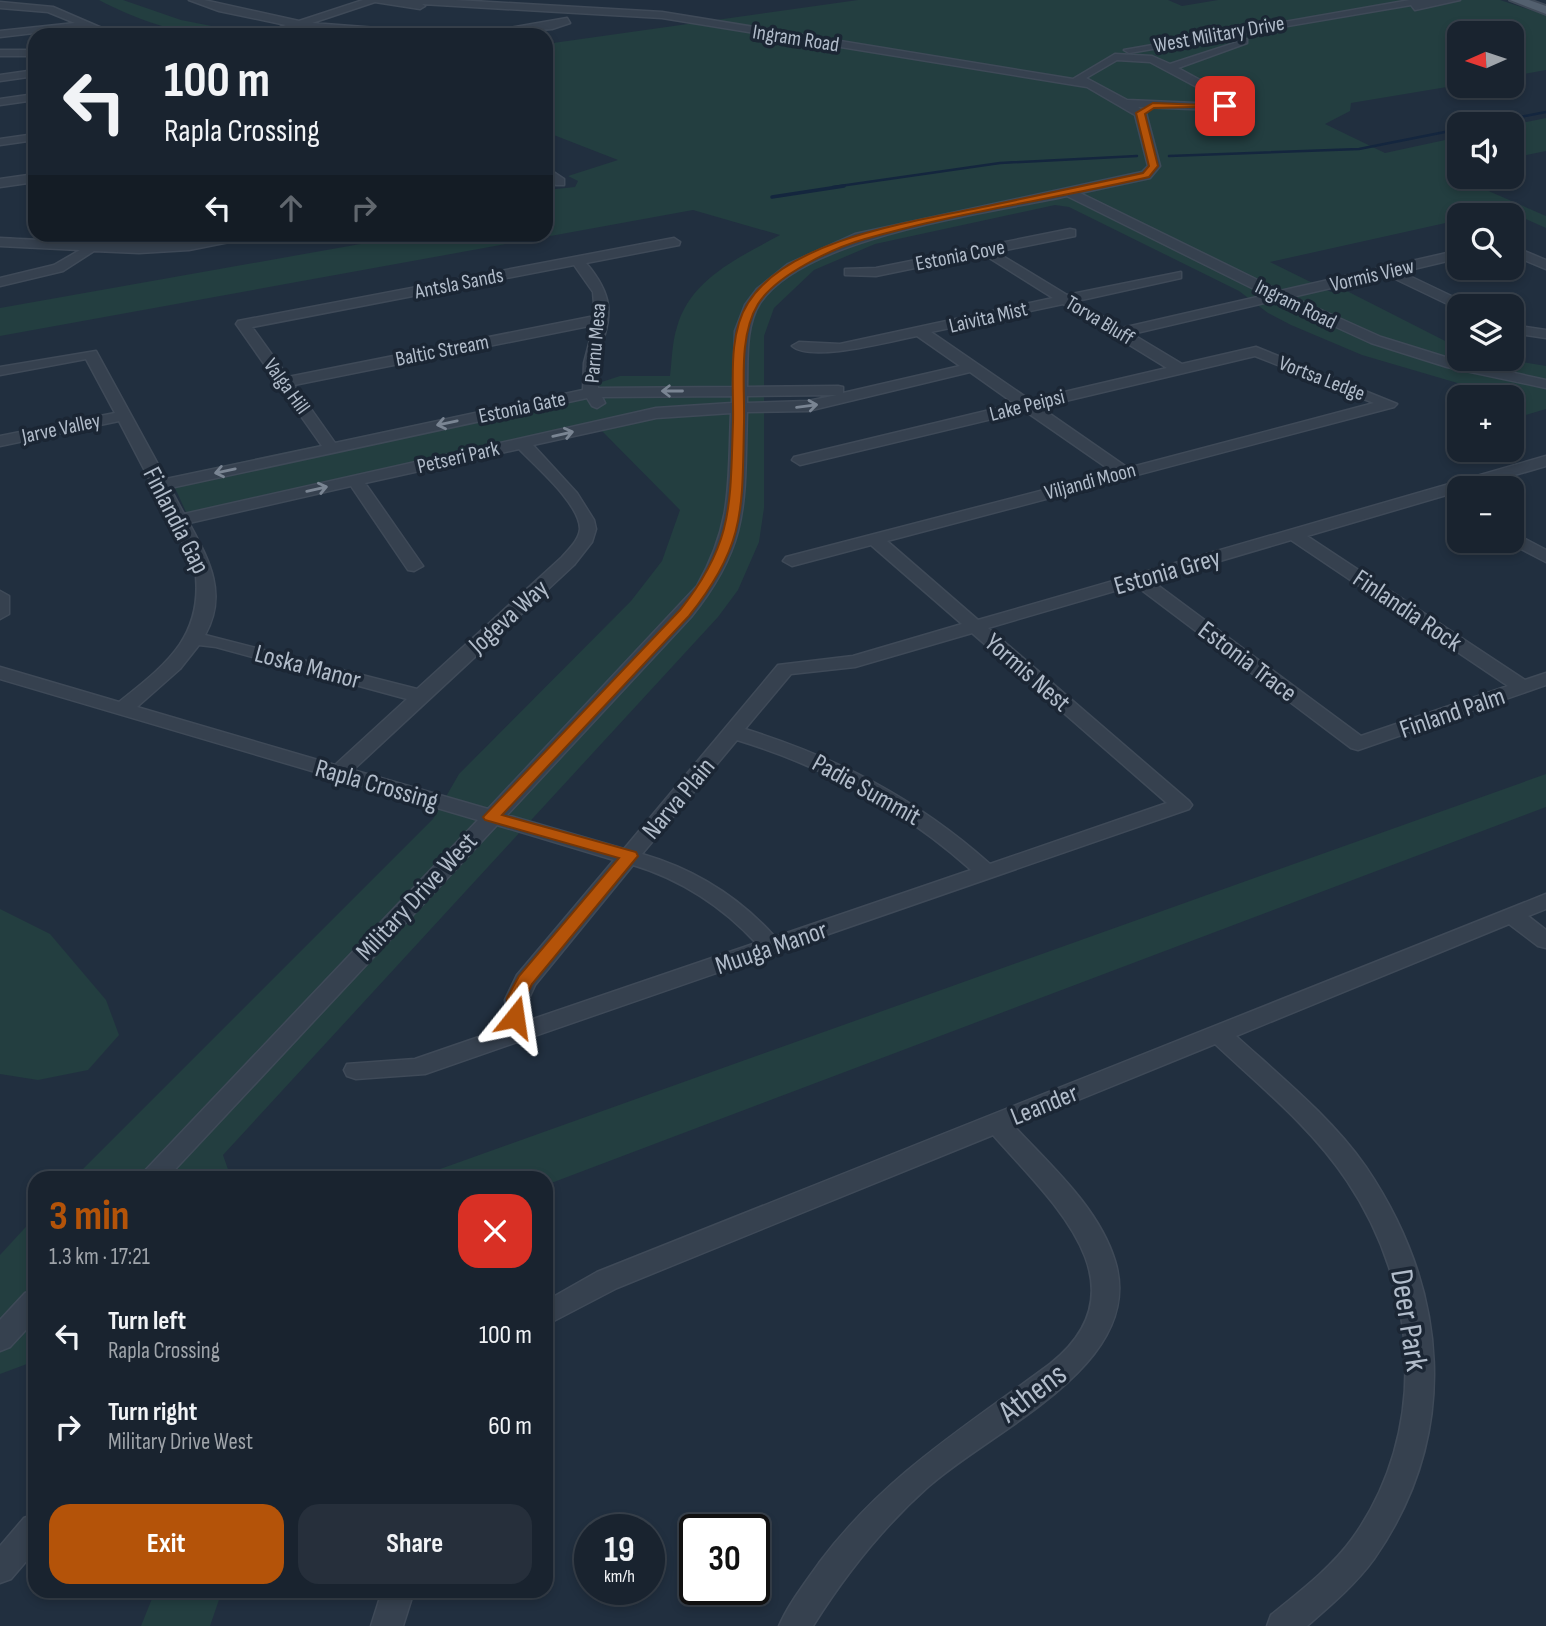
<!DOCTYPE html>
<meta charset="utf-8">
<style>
body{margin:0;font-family:"Sofia Sans Condensed",sans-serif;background:#262f3b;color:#f1f3f6;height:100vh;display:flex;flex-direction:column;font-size:26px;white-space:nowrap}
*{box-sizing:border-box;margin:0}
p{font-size:23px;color:#9fa4aa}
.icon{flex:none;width:38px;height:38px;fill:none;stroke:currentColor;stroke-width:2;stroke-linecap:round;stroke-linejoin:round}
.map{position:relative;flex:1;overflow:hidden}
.drawer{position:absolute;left:28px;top:1171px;width:525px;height:427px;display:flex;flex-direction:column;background:#19232f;border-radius:21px;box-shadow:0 4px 10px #0003,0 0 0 2px #37404b}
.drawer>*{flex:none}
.guide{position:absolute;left:28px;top:28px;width:525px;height:214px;border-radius:21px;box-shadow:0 4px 10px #0003,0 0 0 2px #37404b;background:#19232f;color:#f1f3f6;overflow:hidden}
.needle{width:46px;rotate:267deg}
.tools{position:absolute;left:1447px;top:21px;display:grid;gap:14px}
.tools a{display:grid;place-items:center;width:77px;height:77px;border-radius:14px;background:#19232f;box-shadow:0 4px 10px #0003,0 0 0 2px #37404b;font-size:35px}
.speed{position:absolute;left:574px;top:1514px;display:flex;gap:14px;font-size:35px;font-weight:700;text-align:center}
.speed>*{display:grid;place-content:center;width:91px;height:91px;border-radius:50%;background:#19232f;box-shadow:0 4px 10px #0003,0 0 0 2px #37404b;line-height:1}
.speed small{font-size:18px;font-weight:400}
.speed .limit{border:4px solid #111;border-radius:10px;background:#fff;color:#111}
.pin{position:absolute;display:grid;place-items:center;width:60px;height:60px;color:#fff;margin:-30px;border-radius:14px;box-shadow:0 4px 10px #0006}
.me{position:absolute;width:77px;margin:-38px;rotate:15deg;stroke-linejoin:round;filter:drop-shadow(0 0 5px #0008)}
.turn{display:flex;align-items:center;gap:24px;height:147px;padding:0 21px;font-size:32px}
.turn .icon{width:91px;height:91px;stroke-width:2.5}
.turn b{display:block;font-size:49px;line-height:60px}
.lanes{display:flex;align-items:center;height:66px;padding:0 21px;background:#0003;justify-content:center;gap:35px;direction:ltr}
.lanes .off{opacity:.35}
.round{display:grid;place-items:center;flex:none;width:74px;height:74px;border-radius:21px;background:#262f3b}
.summary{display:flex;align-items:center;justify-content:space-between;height:119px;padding:0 21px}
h1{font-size:42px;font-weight:700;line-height:52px;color:#b45309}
.cta{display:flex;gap:14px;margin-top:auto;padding:14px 21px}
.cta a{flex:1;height:80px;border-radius:21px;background:#b45309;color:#fff;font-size:28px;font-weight:700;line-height:80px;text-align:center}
.cta a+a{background:#262f3b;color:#f1f3f6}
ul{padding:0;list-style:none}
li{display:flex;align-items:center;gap:21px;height:91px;padding:0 21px}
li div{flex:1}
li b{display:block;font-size:26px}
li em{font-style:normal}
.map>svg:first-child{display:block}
.green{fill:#233e40}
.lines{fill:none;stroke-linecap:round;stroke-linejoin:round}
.stream-far1{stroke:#14263e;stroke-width:2.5}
.stream{stroke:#14263e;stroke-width:3.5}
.minor-casing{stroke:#3f4a58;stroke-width:3}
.major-casing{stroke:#3f4a58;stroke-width:4}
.minor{fill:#36414f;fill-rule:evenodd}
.major{fill:#53606f;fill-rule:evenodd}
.oneway{stroke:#7a8593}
.route{fill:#b45309;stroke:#753606;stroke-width:2}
.labels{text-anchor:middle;stroke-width:7;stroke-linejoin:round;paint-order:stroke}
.far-street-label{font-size:21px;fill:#b1bcca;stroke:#1b2634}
.street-label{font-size:26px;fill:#b1bcca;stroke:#1b2634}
.near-street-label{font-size:32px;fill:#b1bcca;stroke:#1b2634}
</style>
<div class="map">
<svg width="1546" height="1626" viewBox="0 0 1546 1626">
<rect width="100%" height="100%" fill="#212f3f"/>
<g class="green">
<path d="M99,0H123L181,20L247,33C199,43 141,22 99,0Z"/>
<path d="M858,0H1168L1182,6L1218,0H1500L1546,15V70L1512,76V33H1460L1459,85L1351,103L1350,111L1325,124L1385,153L1459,137V169L1447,173L1546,216V228L1505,210L1482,215H1460L1459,220L1270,262L1331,292L1343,289L1459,348L1460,359H1506L1546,366V409L1512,419V397H1477L1471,387L1362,355L1291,325L1268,313L1239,291L1069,207L1055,205L875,244L814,270L774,308L764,336V508L759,542L738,590L718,617L223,1155L231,1178H74L433,819L459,774L631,601L662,561L680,510L601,430L191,523L170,477L574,391L620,376H670C672,360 672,342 677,327C690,279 740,257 780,235L693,210L0,336V308L411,235L546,234V190L575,187L578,181L568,176L618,160L546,132V44Z"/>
<path d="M1546,118V151L1512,158V125Z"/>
<path d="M1546,774V807L546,1185V1178H415Z"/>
<path d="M0,909L50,934L106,1000L119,1035L88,1070L38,1080L0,1074Z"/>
<path d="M35,1217V1361L0,1374V1255Z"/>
<path d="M155,1591H222L210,1626H141Z"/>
</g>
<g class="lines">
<g class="stream-far1">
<path d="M1484,124L1546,112"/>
<path d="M1169,156L1359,149L1460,129"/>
<path d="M833,187L1000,163L1137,156"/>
</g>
<path class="stream" d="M772,197L844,186"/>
<defs>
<g id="minor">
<path d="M189,0H204L299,21L363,0H455L662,12L1073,79L1115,54L1152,56L1170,64L1247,39V43L1178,68L1233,98L1229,107L1218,110L1138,107L1146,113L1160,166L1150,178L1080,193L1280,291L1460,250V258L1401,272L1466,303L1468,306H1460V310L1387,275L1292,297L1381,337L1455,360L1546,380V388L1447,367L1371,343L1277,300L1132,334L1182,364L1256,347L1397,404L1394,407L887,541L978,620L1546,456V466L1470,488H1460V491L1307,536L1525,680L1546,673V685L1358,750L1351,748L1135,585L988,628L1189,801L1192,805L1189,809L425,1074L356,1079L347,1076L344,1070L347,1064L415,1059L508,1027L505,1000L517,975L614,860L497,825L167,1178H138L478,820L0,679V667L119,702C168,663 205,635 195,567L119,421L0,446V436L115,413L86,359L0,375V367L96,351L166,479L322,446L236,324L238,321L674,238L680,242L679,245L586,263C632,317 592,333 598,388L733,387L735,331L745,305L757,289L788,264L855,234L1142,172L1148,166L1135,115L1087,87L662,18L422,4L425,6L420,9L375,2L312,23L429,32L434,35H380L300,27L275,35H260L286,25L219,11ZM1117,60L1150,62L1223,101L1218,104L1127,100L1086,78ZM1067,196L1266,295L1122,328L1077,301L1181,278V272L1067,295L996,252L1075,236V230L1070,229L876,268L845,269V275L876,276L983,254L1053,298L840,344L799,342L792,346C811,363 891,341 917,336L960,366L843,393V387L838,386L747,387C748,359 745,327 760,303C805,236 990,213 1067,196ZM574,265L593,292L595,316L288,377L252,327ZM1063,304L1167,368L1030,400L931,332ZM594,325L584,363L583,390L335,443L294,385ZM1255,356L1374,403L1128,468L1040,407ZM970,372L1015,404L794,457L792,460L800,465L1025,411L1113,472L786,557L783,561L792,566L871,545L962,624L853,656L778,665L624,849L507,815L691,617C751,542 744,503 747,412L808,411ZM837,395L808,401L747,403V396ZM732,396V403L656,408L184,514L170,488L587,398L592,406L597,408L605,403L602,397ZM731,413C728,482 733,523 697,586L488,809L353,770L574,565L592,542L596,529L594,520L577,493L533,445L656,418ZM519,449C535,466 580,504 580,529C579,540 569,549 562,557L417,689L205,635C228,594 209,560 189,523L351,486L408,570L414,571L423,566L365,483ZM1291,540L1508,686L1361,736L1152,581ZM972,633L1167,803L990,864C917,799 838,758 745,729L791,674L855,667ZM199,645L216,647L407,699L335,765L137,707L180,669ZM737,740C825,767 902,808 971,870L775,937C739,897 694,869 642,854ZM633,865C680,879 723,907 756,943L530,1020L528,1000L535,985Z"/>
<path d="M1410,0H1460L1415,10L1411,5L1129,53L1124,50Z"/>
<path d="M0,2L53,7L118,35H104L85,27L0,37V31L75,23L48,12L0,8Z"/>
<path d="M567,18L570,23L552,29L469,35Z"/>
<rect x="0" y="50" width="35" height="6"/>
<path d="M35,70V76L0,81V75Z"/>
<path d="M35,94V100L0,105V99Z"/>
<path d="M35,134V140L0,145V139Z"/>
<path d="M546,167L564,179V185H556L546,177Z"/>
<path d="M35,174V182L0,187V179Z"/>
<path d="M236,234H269L189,250L139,253L94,251L63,271L0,286V278L54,265L80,250L0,246V238C81,242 155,248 236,234Z"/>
<path d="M1512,246L1546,260V269L1512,255Z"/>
<path d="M1512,325L1546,330V338L1512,333Z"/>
<path d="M1512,532L1546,550V562L1506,541H1512Z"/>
<path d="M0,591L9,596V614L0,619Z"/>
<path d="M1546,894V909L1528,916L1546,930V948L1538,946L1509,924L1236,1036C1281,1077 1331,1117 1366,1167C1449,1290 1461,1434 1374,1559C1356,1584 1330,1606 1307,1626H1267L1271,1615C1299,1592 1331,1568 1352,1539C1429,1432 1419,1288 1347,1181C1312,1128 1261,1087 1215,1044L1014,1126C1051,1166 1099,1208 1115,1261C1147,1365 991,1430 928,1487C883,1527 845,1575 813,1626H779C789,1603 805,1583 819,1563C884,1476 965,1427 1050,1364C1149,1286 1049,1199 993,1135L617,1288L546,1325V1301L597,1272Z"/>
<path d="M35,1290V1320L10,1347L0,1351V1320L25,1293Z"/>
<path d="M35,1514V1551L11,1579L0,1583V1546L24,1518Z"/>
<path d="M382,1591H414L403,1626H371Z"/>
</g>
<path id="major" d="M1510,0H1529L1546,6V14Z"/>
</defs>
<use href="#minor" class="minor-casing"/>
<use href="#major" class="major-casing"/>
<use href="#minor" class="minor"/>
<use href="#major" class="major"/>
</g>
<defs><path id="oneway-shaft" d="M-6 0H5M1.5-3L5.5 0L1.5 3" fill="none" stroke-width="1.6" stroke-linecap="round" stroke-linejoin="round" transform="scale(1.75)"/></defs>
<g class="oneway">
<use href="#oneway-shaft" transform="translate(672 391) rotate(180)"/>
<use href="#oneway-shaft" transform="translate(807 406) rotate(-7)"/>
<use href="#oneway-shaft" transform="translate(447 423) rotate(168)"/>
<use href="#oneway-shaft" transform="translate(563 434) rotate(-13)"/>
<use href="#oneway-shaft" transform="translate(225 471) rotate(168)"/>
<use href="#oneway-shaft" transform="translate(317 489) rotate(-13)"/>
</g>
<path class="route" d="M1153,103L1229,106L1154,108L1145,114L1158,166L1149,177C1055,199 958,212 865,239C833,248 776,275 758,304C738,337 745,386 744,423C742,510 746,545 689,616L502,815L636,852L638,856L532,984L525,998L521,1021H508L507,998L519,976L619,858L485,820L483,817L680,610C734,543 730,504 733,422C734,385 727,336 748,303C788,238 918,221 988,206C1040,195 1091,184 1143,173L1149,166L1136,113Z"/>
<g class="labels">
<g class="far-street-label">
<text transform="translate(1219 34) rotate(-10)" y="7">West Military Drive</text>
<text transform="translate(796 38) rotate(9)" y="7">Ingram Road</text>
<text transform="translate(960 255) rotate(-11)" y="7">Estonia Cove</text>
<text transform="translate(1372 275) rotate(-13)" y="7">Vormis View</text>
<text transform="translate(459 283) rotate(-11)" y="7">Antsla Sands</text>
<text transform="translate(1296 304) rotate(26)" y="7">Ingram Road</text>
<text transform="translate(988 317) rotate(-13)" y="7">Laivita Mist</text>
<text transform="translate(1100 320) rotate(31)" y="7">Torva Bluff</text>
<text transform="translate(595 343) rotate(-85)" y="7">Parnu Mesa</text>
<text transform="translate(442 350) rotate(-11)" y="7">Baltic Stream</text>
<text transform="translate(1322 378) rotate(21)" y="7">Vortsa Ledge</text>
<text transform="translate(287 386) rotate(54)" y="7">Valga Hill</text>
<text transform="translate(1027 405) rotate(-14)" y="7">Lake Peipsi</text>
<text transform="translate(522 407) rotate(-12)" y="7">Estonia Gate</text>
<text transform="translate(61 428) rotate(-12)" y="7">Jarve Valley</text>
<text transform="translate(458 457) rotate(-13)" y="7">Petseri Park</text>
<text transform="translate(1090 481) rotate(-15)" y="7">Viljandi Moon</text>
</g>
<g class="street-label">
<text transform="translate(177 520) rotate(63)" y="9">Finlandia Gap</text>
<text transform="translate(1167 571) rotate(-16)" y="9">Estonia Grey</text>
<text transform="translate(1408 610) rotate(34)" y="9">Finlandia Rock</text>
<text transform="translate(508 616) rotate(-42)" y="9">Jogeva Way</text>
<text transform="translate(1248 661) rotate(37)" y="9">Estonia Trace</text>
<text transform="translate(308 666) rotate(15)" y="9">Loska Manor</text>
<text transform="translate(1028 672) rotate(41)" y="9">Yormis Nest</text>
<text transform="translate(1452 712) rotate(-19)" y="9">Finland Palm</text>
<text transform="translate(377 784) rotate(16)" y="9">Rapla Crossing</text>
<text transform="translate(867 789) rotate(29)" y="9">Padie Summit</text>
<text transform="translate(678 798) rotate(-50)" y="9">Narva Plain</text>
<text transform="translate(416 896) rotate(-47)" y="9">Military Drive West</text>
<text transform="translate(771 947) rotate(-19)" y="9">Muuga Manor</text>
<text transform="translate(1044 1104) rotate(-22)" y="9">Leander</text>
</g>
<g class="near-street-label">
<text transform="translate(1410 1320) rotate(81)" y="11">Deer Park</text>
<text transform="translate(1032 1392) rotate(-37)" y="11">Athens</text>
</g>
</g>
</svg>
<div class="tools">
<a><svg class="needle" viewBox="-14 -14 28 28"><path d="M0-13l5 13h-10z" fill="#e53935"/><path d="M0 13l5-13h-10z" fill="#9fa4aa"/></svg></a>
<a><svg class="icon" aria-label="sound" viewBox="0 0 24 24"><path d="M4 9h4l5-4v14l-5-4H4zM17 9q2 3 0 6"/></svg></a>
<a><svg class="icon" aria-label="search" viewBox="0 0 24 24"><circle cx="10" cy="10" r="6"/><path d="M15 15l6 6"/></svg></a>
<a><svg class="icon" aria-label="layers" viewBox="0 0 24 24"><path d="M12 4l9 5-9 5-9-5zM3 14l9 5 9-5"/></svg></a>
<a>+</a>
<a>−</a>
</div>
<div class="speed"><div>19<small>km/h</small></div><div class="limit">30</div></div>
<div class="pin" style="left:1225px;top:106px;background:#d93025"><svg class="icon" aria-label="arrive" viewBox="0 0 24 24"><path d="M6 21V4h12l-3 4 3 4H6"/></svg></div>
<svg class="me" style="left:515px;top:1017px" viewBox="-20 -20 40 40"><path d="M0-17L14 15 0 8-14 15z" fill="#b45309" stroke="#fff" stroke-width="4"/></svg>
<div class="guide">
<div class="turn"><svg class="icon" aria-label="left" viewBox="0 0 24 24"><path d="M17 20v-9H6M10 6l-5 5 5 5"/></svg><div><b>100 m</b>Rapla Crossing</div></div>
<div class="lanes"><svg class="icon" aria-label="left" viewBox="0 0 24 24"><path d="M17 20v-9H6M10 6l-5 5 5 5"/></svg><svg class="icon off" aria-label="ahead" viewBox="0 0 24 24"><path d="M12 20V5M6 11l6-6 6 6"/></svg><svg class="icon off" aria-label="right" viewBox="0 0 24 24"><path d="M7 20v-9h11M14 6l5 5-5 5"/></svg></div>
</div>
<section class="drawer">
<div class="summary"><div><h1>3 min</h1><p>1.3 km · 17:21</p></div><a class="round" style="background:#d93025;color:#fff"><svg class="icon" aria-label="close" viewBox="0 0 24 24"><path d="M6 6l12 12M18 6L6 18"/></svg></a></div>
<ul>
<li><svg class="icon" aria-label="left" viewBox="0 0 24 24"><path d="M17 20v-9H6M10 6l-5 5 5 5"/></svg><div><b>Turn left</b><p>Rapla Crossing</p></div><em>100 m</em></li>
<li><svg class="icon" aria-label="right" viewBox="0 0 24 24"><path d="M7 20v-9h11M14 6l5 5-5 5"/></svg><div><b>Turn right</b><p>Military Drive West</p></div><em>60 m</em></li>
</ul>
<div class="cta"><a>Exit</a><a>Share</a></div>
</section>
</div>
